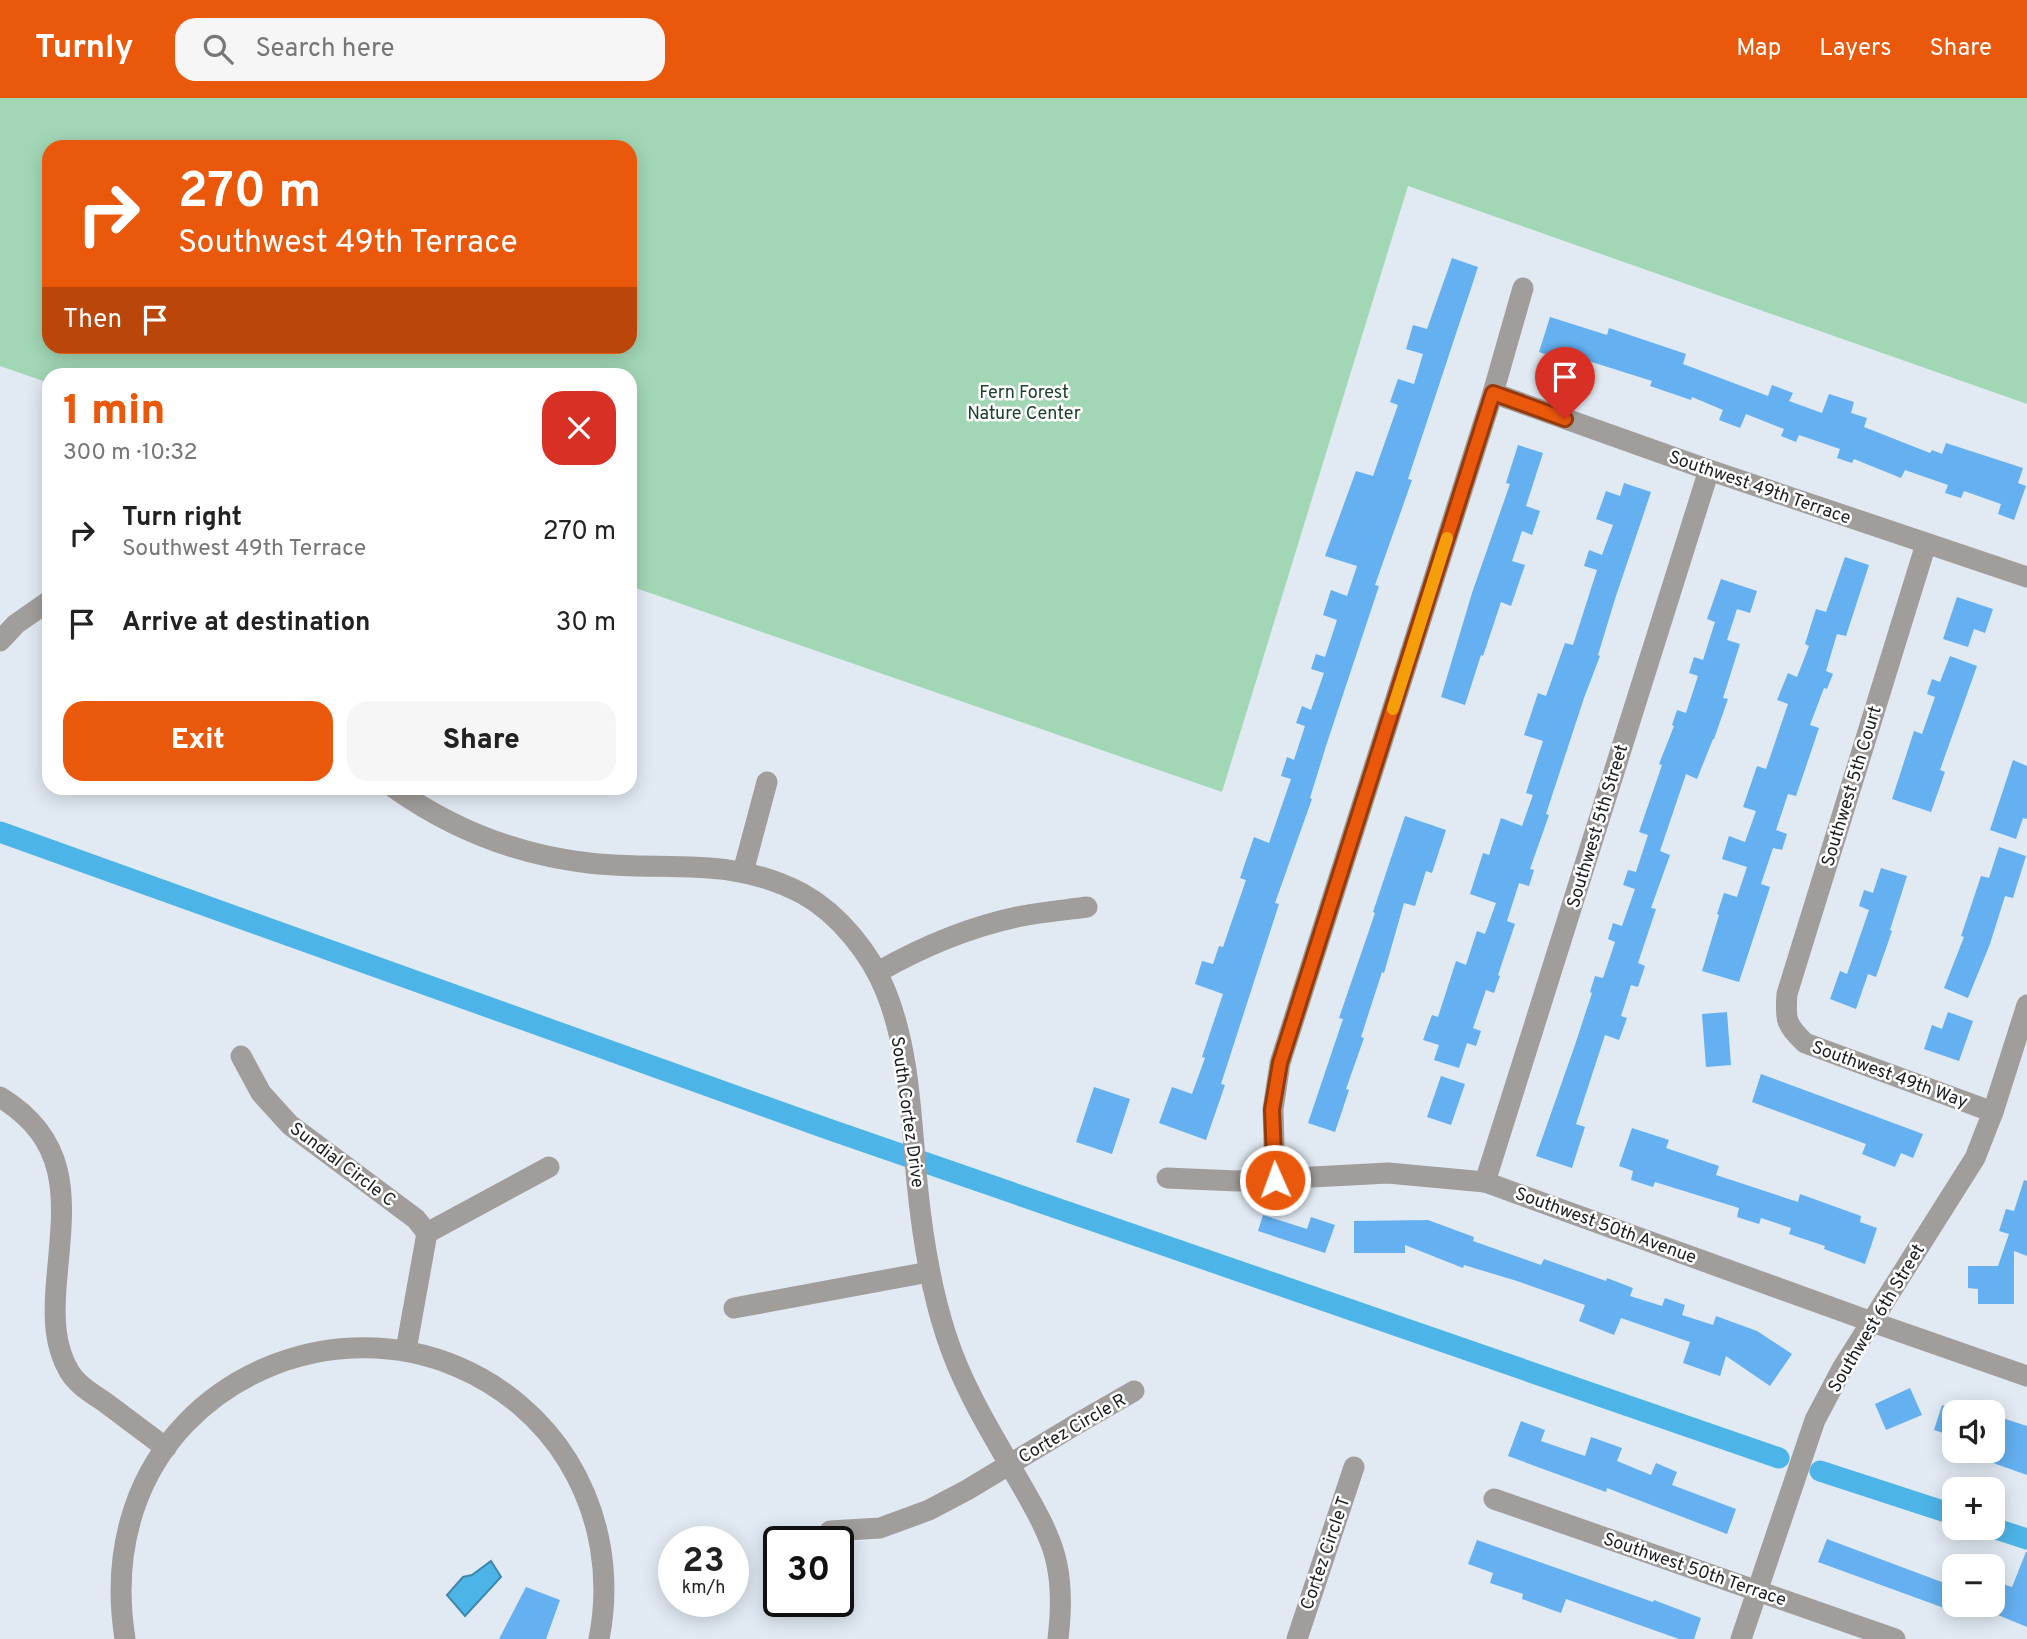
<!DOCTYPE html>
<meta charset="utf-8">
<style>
body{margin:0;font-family:Overpass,sans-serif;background:#f6f6f6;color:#222;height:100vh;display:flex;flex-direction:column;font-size:26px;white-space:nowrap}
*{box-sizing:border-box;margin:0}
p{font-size:23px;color:#767676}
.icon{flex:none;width:38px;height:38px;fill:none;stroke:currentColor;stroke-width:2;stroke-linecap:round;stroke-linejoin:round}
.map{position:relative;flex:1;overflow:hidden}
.side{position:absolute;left:42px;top:270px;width:595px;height:427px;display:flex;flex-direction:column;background:#fff;border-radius:21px;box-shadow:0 4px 18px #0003}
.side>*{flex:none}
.guide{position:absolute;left:42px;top:42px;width:595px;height:214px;border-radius:21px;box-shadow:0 4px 18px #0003;background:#ea580c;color:#fff;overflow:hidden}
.tools{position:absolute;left:1942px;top:1302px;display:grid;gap:14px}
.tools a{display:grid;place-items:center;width:63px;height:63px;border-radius:14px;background:#fff;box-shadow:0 4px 18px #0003;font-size:35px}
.speed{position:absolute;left:658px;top:1428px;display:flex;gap:14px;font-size:35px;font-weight:700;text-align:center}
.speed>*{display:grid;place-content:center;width:91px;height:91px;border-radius:50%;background:#fff;box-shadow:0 4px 18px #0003;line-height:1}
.speed small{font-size:18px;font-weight:400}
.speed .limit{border:4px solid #111;border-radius:10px;background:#fff;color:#111}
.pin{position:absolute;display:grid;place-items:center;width:60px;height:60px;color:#fff;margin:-72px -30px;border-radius:50% 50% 50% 0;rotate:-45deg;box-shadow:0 0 7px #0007}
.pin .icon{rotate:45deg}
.me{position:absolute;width:77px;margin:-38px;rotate:358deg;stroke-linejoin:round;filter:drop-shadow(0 0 5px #0008)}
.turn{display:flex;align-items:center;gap:24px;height:147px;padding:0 21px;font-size:32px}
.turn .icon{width:91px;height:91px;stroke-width:2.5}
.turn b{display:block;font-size:49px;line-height:60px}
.then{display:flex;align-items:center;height:66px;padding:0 21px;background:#0003;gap:14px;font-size:26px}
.round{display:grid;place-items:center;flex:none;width:74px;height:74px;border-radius:21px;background:#f6f6f6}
.summary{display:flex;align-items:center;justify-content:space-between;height:119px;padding:0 21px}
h1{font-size:42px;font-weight:800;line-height:52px;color:#ea580c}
.button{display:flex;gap:14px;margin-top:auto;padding:14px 21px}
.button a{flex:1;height:80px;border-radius:21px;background:#ea580c;color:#fff;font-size:28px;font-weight:800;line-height:80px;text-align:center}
.button a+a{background:#f6f6f6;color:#222}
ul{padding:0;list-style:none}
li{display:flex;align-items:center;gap:21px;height:91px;padding:0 21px}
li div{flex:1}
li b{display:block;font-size:26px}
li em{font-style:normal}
header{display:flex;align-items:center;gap:42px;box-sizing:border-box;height:98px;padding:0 35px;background:#ea580c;color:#fff}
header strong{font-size:33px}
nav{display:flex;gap:38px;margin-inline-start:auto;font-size:24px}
.search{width:490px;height:63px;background:#f6f6f6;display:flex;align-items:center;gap:18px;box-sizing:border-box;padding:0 24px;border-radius:21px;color:#767676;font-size:26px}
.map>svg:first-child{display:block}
.green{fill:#a2d7b6;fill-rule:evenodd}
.water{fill:#4db4e7;stroke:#3e87ab;stroke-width:2}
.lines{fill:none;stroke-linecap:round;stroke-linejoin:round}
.canal{stroke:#4db4e7;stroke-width:21}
.building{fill:#64b0f0}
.minor{stroke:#a19d9a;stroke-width:21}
.route-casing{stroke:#983908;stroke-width:18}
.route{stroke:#ea580c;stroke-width:12}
.slow{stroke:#f59e0b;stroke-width:12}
.labels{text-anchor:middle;stroke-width:5;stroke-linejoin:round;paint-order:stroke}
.park-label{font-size:18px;fill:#1a412b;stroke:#fff}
.street-label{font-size:18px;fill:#1a1d20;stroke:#fff}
</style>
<header>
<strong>Turnly</strong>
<div class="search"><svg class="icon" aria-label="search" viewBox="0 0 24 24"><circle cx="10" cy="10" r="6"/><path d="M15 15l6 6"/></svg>Search here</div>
<nav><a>Map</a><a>Layers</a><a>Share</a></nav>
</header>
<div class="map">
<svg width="2027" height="1541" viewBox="0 0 2027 1541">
<rect width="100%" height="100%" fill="#e1eaf3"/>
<path class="green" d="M0,0H2027V306L1408,88L1222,694L630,488V276H49V285L0,268ZM49,49H630V248H49Z"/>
<path class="water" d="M491,1463L501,1479L465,1518L447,1497L463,1479L472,1477Z"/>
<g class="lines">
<g class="canal">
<path d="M0,734L828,1031L1779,1360"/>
<path d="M1820,1373L1955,1417"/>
<path d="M1993,1430L2027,1441"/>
</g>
</g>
<g class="building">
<path d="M1452,160L1478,169L1408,381L1412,382L1375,487L1379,488L1326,648L1310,700L1312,701L1275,805L1279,806L1221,986L1225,987L1206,1042L1159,1025L1172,989L1192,996L1205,960L1202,959L1223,896L1195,886L1202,863L1213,866L1219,848L1223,849L1246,782L1240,780L1254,739L1269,745L1291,681L1281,678L1287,659L1294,662L1305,628L1296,625L1302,608L1311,612L1324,575L1311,571L1316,556L1325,559L1337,522L1323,517L1331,492L1347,498L1357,468L1325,458L1356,373L1373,378L1398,307L1390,304L1398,281L1414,286L1423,256L1406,251L1413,227L1427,231Z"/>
<path d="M1550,219L1607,237L1609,230L1686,256L1683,266L1768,298L1772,287L1793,295L1789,303L1822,315L1829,296L1854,304L1851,315L1867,320L1864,329L1930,355L1932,352L1942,356L1946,345L2023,370L2018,385L2026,388L2014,422L1998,416L2001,406L1964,393L1961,400L1945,395L1948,387L1905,372L1901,380L1854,361L1852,365L1837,360L1840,351L1799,337L1796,344L1781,338L1784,331L1746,316L1740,330L1719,322L1723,312L1692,299L1691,302L1650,288L1652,283L1579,260L1577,267L1539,254Z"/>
<path d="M1518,347L1543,355L1526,408L1540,413L1532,437L1522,433L1512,463L1525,467L1511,508L1501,504L1483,558L1481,557L1465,607L1441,599L1472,495L1510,386L1506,385Z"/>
<path d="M1624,385L1651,394L1615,501L1598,557L1600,558L1584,600L1546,716L1549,717L1530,771L1534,772L1529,788L1519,785L1507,823L1515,826L1498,877L1500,878L1494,895L1486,892L1473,930L1481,933L1476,948L1467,945L1459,970L1434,962L1439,947L1423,942L1432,917L1438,919L1456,863L1466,867L1477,833L1485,836L1496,805L1470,796L1483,755L1489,757L1501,720L1522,728L1533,697L1526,695L1543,643L1524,637L1538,595L1546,598L1565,545L1573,547L1597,472L1584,468L1589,452L1602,457L1613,427L1596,421L1606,393L1620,398Z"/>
<path d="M1845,459L1869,467L1846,538L1837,536L1826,573L1833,576L1827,591L1824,590L1810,627L1819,630L1796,698L1788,696L1776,732L1787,736L1782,752L1773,750L1761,786L1770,789L1739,884L1702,873L1719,817L1717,816L1724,795L1737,799L1747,769L1722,761L1729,738L1745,744L1756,713L1743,709L1757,668L1766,671L1788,606L1777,602L1788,575L1797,579L1809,548L1805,546L1816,511L1826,514Z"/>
<path d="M1721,481L1757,493L1750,515L1737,511L1727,542L1740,546L1723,600L1728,601L1714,641H1713L1697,681L1686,676L1660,753L1670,757L1651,810L1656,811L1638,865L1645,868L1638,889L1631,887L1621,918L1627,920L1619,942L1605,937L1576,1026L1585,1029L1572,1070L1536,1058L1575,947L1592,895L1590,894L1595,878L1603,880L1615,844L1608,841L1613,825L1622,828L1635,791L1623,787L1628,772L1636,774L1648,737L1639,734L1662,667L1659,666L1674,628L1672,627L1677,612L1686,615L1698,578L1689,575L1694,559L1703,562L1715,524L1707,521Z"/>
<path d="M1957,499L1993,511L1985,535L1974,531L1968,549L1943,541Z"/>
<path d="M1950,558L1977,568L1940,672L1945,674L1931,714L1892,701L1914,633L1922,636L1935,599L1927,596L1932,581L1940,584Z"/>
<path d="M2013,662L2027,668V721L2023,720L2016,741L1990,732Z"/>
<path d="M1405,718L1446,732L1432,775L1426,773L1415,808L1404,805L1384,875L1382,874L1361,939L1364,940L1346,991L1349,992L1335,1034L1308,1025L1343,921L1339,920L1375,815L1373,814Z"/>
<path d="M1999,749L2026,758L2013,800L2005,798L1990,846L1968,900L1944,890L1964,839L1961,838L1981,778L1989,780Z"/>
<path d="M1881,770L1907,778L1890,832L1892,833L1876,879L1868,876L1856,911L1830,901L1840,873L1847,876L1869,812L1859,808L1864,792L1873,795Z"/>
<path d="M1727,914L1731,967L1706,969L1702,916Z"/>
<path d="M1948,914L1973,923L1959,963L1924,951L1932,927L1942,931Z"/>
<path d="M1761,976L1923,1036L1913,1060L1901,1055L1895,1069L1862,1056L1866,1046L1752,1004Z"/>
<path d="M1441,978L1465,986L1451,1027L1427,1019Z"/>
<path d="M1094,989L1130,1001L1112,1056L1076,1044Z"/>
<path d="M1632,1030L1669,1042L1666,1050L1719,1068L1716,1077L1798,1104L1800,1096L1861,1118L1860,1124L1877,1130L1865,1166L1824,1151L1825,1148L1789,1136L1791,1130L1761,1120L1759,1126L1737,1119L1739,1110L1655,1084L1653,1089L1631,1082L1633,1073L1619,1068Z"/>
<path d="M2024,1082L2027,1083V1158L2014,1153V1206H1978V1191L1968,1190V1168H1998L2009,1136L1999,1133L2006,1111L2014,1113Z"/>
<path d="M1263,1117L1307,1131L1311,1119L1335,1127L1325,1155L1258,1133Z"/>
<path d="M1428,1122L1474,1139L1473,1143L1541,1167L1544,1161L1606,1183L1607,1180L1633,1190L1630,1198L1662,1208L1665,1200L1685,1207L1682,1217L1713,1227L1716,1218L1757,1233L1792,1256L1770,1288L1726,1258L1720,1278L1683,1265L1690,1244L1621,1220L1614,1237L1579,1223L1585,1207L1517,1183L1464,1167L1463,1170L1405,1147V1155H1354V1123Z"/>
<path d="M1910,1290L1922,1317L1886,1332L1875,1306Z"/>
<path d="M1942,1307L1955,1312V1339L1934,1332Z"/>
<path d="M1993,1317L2027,1328V1377L1993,1365Z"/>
<path d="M1521,1323L1545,1332L1541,1343L1573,1354L1585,1358L1591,1339L1622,1350L1617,1363L1651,1377L1656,1365L1677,1374L1672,1387L1736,1411L1727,1436L1607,1390L1606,1394L1508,1358Z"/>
<path d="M1827,1441L1955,1489V1514L1818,1464Z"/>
<path d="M1477,1442L1653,1504L1654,1502L1701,1520L1694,1541H1679L1566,1501L1561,1515L1522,1501L1523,1496L1490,1485L1493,1475L1468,1466Z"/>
<path d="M2026,1454H2027V1529L1993,1515V1483L2012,1489Z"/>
<path d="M526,1489L560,1502L546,1541H499Z"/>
</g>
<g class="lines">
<g class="minor">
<path d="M1493,295L1709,372L2027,479"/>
<path d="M1926,446L1787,896C1785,922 1786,927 1805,945L1993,1014"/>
<path d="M0,543L16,526L49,503"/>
<path d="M394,690C452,731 518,757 589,765C666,774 730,757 803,796C839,816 871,856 886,894C910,954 911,1022 917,1084C922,1136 930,1188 946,1237C962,1287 989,1331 1015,1376C1030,1402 1052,1438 1057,1467C1062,1491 1061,1516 1058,1541"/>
<path d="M743,774L767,684"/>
<path d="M878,874C922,849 972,828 1022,818C1044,814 1065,812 1087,809"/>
<path d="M241,958L261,995L290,1027L416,1121L427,1135"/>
<path d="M0,999C78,1047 62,1112 56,1190C54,1219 54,1247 69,1273C77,1287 93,1296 106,1305C126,1320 146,1335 166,1350"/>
<path d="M1167,1080L1237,1083L1388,1075L1485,1084L1872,1224L2027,1278"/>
<path d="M1275,1082L1273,1011L1280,965L1493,295L1523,190"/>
<path d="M1485,1084L1709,372"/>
<path d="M427,1135L549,1069"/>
<path d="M734,1210L929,1174"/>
<path d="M406,1252L427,1135"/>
<path d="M1494,1401L1895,1541"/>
<path d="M830,1433L880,1430L929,1412L967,1392L1075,1327L1134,1293"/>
<path d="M125,1541C118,1497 120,1453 134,1411C178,1279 332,1215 458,1269C503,1288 542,1321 568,1363C601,1417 611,1480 599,1541"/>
<path d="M1297,1541L1354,1369"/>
<path d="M1741,1541L1815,1322L1843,1269L1975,1060L1993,1014L2027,907"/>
</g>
</g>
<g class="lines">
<defs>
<path id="route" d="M1275,1082L1272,1012L1280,965L1493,295L1565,321"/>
</defs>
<use href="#route" class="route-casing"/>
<use href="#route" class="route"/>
<path class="slow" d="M1393,611L1447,440"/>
</g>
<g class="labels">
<g class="park-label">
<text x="1024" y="300">Fern Forest<tspan x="1024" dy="21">Nature Center</tspan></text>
</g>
<g class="street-label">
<text transform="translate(1760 389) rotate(19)" y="6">Southwest 49th Terrace</text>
<text transform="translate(1851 688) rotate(-73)" y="6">Southwest 5th Court</text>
<text transform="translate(1597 728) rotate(-73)" y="6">Southwest 5th Street</text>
<text transform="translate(1890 976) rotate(20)" y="6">Southwest 49th Way</text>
<text transform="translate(908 1014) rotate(82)" y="6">South Cortez Drive</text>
<text transform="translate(343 1066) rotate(37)" y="6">Sundial Circle C</text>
<text transform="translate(1606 1127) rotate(20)" y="6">Southwest 50th Avenue</text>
<text transform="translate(1876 1220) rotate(-59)" y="6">Southwest 6th Street</text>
<text transform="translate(1072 1330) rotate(-30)" y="6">Cortez Circle R</text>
<text transform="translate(1325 1455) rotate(-71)" y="6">Cortez Circle T</text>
<text transform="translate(1695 1471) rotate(19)" y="6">Southwest 50th Terrace</text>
</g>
</g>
</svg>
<div class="tools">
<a><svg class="icon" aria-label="sound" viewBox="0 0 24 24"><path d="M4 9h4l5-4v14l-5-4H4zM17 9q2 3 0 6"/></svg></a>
<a>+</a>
<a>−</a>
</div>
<div class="speed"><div>23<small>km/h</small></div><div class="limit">30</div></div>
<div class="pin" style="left:1565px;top:321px;background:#d93025"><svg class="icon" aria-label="arrive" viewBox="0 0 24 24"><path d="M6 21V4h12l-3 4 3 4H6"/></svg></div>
<svg class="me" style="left:1275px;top:1082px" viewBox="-20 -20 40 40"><circle r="17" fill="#ea580c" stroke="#fff" stroke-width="3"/><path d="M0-11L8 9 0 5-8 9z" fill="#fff"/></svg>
<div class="guide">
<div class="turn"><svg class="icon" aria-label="right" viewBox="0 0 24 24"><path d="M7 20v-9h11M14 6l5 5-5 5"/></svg><div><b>270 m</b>Southwest 49th Terrace</div></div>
<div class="then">Then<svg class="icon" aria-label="arrive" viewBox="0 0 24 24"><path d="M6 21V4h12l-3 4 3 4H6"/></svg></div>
</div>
<section class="side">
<div class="summary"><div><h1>1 min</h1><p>300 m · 10:32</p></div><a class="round" style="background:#d93025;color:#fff"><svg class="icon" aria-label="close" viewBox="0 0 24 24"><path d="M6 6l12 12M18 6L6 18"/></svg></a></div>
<ul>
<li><svg class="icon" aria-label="right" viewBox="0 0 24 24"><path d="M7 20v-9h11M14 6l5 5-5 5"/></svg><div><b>Turn right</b><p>Southwest 49th Terrace</p></div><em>270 m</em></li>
<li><svg class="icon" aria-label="arrive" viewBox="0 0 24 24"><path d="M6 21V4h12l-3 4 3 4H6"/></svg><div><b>Arrive at destination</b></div><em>30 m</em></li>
</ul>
<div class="button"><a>Exit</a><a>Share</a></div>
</section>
</div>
